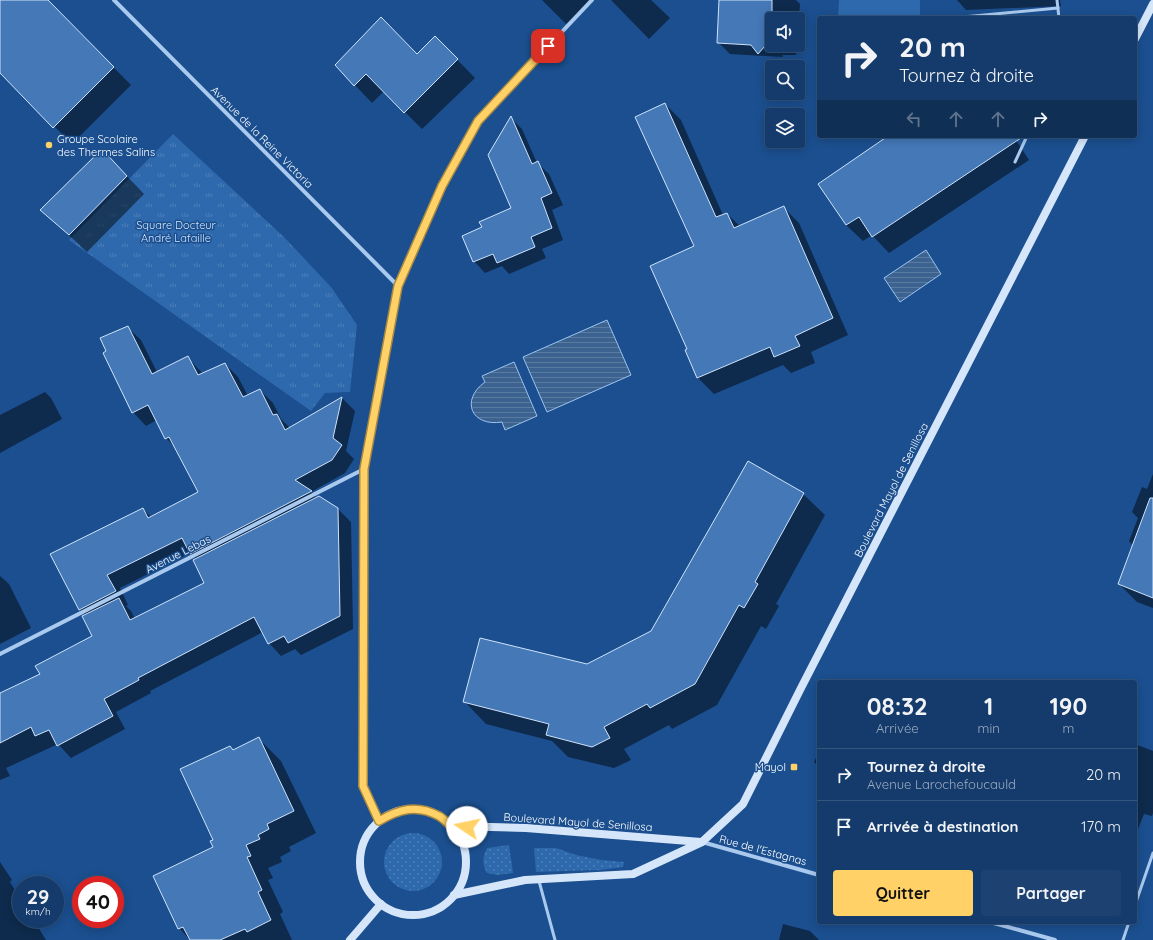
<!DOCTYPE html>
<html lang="fr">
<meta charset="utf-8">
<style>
body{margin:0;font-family:Quicksand,sans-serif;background:#1d4271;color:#f1f3f6;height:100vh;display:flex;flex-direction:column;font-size:15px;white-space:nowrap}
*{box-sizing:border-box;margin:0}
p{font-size:13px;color:#9dadc1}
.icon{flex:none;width:22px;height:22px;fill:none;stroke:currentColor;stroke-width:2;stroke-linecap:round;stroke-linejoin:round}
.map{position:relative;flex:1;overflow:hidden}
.side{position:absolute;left:817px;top:680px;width:320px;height:244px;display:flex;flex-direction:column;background:#143b6b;border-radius:4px;box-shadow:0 2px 10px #0003,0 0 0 1px #33557e}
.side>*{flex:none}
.banner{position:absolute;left:817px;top:16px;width:320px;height:122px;border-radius:4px;box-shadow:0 2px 10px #0003,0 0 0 1px #33557e;background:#143b6b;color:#f1f3f6;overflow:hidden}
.buttons{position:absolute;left:765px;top:12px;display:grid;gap:8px}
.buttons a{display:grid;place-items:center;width:40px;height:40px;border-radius:4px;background:#143b6b;box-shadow:0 2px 10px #0003,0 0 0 1px #33557e;font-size:20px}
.speed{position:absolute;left:12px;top:876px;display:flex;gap:8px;font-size:20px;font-weight:700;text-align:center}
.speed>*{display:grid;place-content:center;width:52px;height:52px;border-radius:50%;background:#143b6b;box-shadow:0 2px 10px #0003,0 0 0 1px #33557e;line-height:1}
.speed small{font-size:10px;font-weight:400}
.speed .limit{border:6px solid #d22;background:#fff;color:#111}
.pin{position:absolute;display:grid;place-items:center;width:34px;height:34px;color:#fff;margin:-17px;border-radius:8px;box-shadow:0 2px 6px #0006}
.me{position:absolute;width:44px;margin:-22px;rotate:281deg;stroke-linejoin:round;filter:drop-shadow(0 0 3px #0008)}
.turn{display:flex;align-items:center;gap:14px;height:84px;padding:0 16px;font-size:18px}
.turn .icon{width:52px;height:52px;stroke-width:2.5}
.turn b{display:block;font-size:28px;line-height:34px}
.lanes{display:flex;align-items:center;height:38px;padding:0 16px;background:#0003;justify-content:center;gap:20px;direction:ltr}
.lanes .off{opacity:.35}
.eta{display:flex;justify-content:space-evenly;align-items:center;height:68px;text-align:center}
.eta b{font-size:24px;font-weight:800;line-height:28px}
.action{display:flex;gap:8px;margin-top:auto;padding:8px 16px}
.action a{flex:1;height:46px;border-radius:4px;background:#ffd166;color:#111;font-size:16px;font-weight:800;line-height:46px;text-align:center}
.action a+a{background:#1d4271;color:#f1f3f6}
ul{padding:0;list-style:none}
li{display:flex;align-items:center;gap:12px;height:52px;padding:0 16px;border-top:1px solid #33557e}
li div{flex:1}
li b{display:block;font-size:15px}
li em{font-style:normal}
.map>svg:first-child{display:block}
.grass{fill:url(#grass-dots)}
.park{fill:url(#park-tufts)}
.garden{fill:#2e69ad}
.water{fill:url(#water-rules);stroke:#9cc4f0}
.shadow{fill:#0007;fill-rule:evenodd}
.building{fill:#4478b7;stroke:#cfe3fa}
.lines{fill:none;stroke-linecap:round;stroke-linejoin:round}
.lane{stroke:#a9c9ee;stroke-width:3}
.street{stroke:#a9c9ee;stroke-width:4}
.secondary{stroke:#d6e6fa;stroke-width:8}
.route-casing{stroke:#a68842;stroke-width:10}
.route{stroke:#ffd166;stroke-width:7}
.poi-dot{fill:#ffd166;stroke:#1b4f8f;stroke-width:1.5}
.labels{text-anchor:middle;stroke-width:3;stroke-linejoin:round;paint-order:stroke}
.street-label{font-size:11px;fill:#fff;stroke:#1b4f8f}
.poi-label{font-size:11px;fill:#fff;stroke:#1b4f8f;text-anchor:start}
.park-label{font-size:11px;fill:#cfe3fa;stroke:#1b4f8f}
</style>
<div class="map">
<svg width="1153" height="940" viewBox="0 0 1153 940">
<defs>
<pattern id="grass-dots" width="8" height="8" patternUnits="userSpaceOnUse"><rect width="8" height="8" fill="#2e69ad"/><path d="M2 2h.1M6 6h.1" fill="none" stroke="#4d80b9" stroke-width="1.8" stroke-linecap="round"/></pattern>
<pattern id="park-tufts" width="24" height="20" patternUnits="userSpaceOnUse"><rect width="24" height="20" fill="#2e69ad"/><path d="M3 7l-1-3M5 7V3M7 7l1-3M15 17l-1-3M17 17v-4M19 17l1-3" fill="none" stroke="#4d80b9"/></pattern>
<pattern id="water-rules" width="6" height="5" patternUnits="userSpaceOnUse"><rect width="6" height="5" fill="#3c6290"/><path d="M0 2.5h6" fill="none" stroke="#597aa1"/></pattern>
</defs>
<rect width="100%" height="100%" fill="#1b4f8f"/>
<g class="grass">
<circle cx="413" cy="862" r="29"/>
<path d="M509,845L513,873L497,875L487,873C482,864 482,858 487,848Z"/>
<path d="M534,848H556L576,855L601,860L624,862L623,867L600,870L536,872Z"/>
</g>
<path class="park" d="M173,134L284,237L331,287L357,325L350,392L325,393L311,411L69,240Z"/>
<path class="garden" d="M839,0H920V18H838Z"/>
<g class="water">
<path d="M926,250L941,274L900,302L884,278Z"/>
<path d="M607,320L631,375L547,412L523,357Z"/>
<path d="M514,362L537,416L505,430L502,422C471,427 460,400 485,382L482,376Z"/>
</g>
<g class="shadow">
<path d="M0,0H47L131,85L72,144L0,72Z"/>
<path d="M542,0H591L566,24Z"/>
<path d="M611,0H651L670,18L649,39Z"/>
<path d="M720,0H796L800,4L798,32V19H772V45H797L796,55H782L783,57L730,54L718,42Z"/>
<path d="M957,0H1060L1061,6L966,10Z"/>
<path d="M435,37L475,78L422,129L384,91L372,103L336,65L417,56Z"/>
<path d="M665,104L681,120L723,215L727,214L740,226L783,207L799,223L848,335L811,352L815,363L791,373L783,365L714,394L698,378L686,350L688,349L695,247Z"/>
<path d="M511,118L522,129L537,163L549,174L563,205L552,210L563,240L542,249L546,258L509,274L502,266L485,273L474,261L483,228L512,209Z"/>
<path d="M890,136H1016L1014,137L1029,160L889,253L872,235L863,241L846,225Z"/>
<path d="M119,168L144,194L87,252L42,210Z"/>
<path d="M127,327L141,340L157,372L188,358L203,374L225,364L238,377L248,396L260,390L273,403L281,419L290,428L342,398L355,411L346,451L354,459L345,473L311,492L317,498L338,509L351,522L353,629L301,655L295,649L281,656L269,643L263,632L150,691L151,693L116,712L125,729L71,758L58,744L6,768L10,776L0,780V694L41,675L93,636L86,616L79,609L143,509L151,517L199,493L176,448L166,438L157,420L146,426L133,412ZM190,553L196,559L206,583L135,619L131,611L126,606L128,605L120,588Z"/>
<path d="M45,392L51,398L62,419L0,453V415Z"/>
<path d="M1153,474V608L1137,602L1119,584L1133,546L1129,541L1138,518L1132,512L1142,487L1147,489Z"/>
<path d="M803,494L825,515L776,604L779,606L766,629L761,626L717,705L672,729L669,725L624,749L631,760L614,768L568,757L552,741L486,724L465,702L587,666L652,631Z"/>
<path d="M0,576L9,584L31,628L0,644Z"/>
<path d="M259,739L281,761L316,833L289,847L291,851L280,857L282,862L268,868L273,878L268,880L283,912L280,914L292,940H190L179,928L214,847V841L230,747L234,751Z"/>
<path d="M1135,744L1153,751V813L1152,816L1144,814L1138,829L1135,827Z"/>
<path d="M819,751V767L814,762Z"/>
<path d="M0,862L12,880L10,882L21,900V919H33L46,940H0Z"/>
<path d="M783,924L810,931L819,940H779Z"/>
</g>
<g class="building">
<path d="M0,0H48L114,67L53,128L0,73Z"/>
<path d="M719,0H772V46H765L758,54L751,45L717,43Z"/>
<path d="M381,17L417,54L435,36L458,59L404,113L366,74L354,86L335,65Z"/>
<path d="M665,103L716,217L727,213L734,228L784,206L833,318L795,336L800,346L774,357L770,347L697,378L685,350L687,349L650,266L694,246L635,117Z"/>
<path d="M511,116L532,164L538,161L552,193L541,198L552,228L531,237L535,247L497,263L493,254L473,262L462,236L482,227L479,222L511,208L488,155Z"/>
<path d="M888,136H1024L872,237L859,217L846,225L818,184Z"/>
<path d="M102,149L127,176L69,235L40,210Z"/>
<path d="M128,326L152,374L188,356L198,375L225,363L243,397L260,389L273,415L277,414L285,430L342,397L333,438L342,445L332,460L295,480L312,491L190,554L182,538L107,575L116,591L79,610L50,554L143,508L148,518L198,492L169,437L165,439L148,405L132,413L103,353L106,351L100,338Z"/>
<path d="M748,461L804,493L755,582L758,584L744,608L739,605L695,684L650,708L647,704L604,727L610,738L592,747L546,735L549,724L463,702L480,638L587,664L651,631Z"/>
<path d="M319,496L338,508L340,616L288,643L284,636L268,644L254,617L138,678L139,680L104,699L113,716L57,746L49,730L35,736L31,727L0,743V693L40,674L35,666L92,636L82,616L119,598L130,620L204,583L193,560Z"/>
<path d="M1150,498H1153V598L1118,584Z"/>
<path d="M259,737L294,811L267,824L269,829L258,835L260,839L246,845L251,856L247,857L262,890L258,892L271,920L247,932L245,929L220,940H190L183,927L178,929L153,876L213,847L210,841L213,840L180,769L230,746L233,750Z"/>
</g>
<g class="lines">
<g class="lane">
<path d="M1057,0L1059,18"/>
<path d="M953,18L1058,8"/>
<path d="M1015,162L1027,136"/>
<path d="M539,881L555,940"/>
<path d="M1135,905L1153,853"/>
<path d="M1123,940L1129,922"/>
</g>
<g class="street">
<path d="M114,0L398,286"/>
<path d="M0,654L364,469"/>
<path d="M379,821L363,786L364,469L398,286L442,186L478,121L592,0"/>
<path d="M702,842L819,875"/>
<path d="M990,922L1055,940"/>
</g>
<g class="secondary">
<path d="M1135,39L1153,4"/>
<circle cx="413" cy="862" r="53"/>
<path d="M452,826L526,828L701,842"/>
<path d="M454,895L525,880L633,874L702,842L743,804L800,690L1085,136"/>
<path d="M350,940L381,904"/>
</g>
</g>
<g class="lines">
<defs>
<path id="route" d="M467,827C462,827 455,828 451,826C447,823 443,818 439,816C417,804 399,809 379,821L363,786L364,469L398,286L442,186L478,121L548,46"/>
</defs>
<use href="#route" class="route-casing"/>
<use href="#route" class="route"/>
</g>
<g class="poi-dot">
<circle cx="49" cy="145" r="4"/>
<rect x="790" y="763" width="8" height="8" rx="2"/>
</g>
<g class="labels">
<g class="street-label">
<text transform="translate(262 137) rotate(45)" y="4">Avenue de la Reine Victoria</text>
<text transform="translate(891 490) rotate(-63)" y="4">Boulevard Mayol de Senillosa</text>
<text transform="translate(178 554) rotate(-27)" y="4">Avenue Lebas</text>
<text transform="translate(578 822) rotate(4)" y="4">Boulevard Mayol de Senillosa</text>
<text transform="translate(763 850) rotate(15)" y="4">Rue de l'Estagnas</text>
</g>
<g class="poi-label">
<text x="57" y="143">Groupe Scolaire<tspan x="57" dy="13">des Thermes Salins</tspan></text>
<text x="786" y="771" text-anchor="end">Mayol</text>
</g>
<g class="park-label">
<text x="176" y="229">Square Docteur<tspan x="176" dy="13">André Lafaille</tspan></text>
</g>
</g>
</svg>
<div class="buttons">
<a><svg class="icon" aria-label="sound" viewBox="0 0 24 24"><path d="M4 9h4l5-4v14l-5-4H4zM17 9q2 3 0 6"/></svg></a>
<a><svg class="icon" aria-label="search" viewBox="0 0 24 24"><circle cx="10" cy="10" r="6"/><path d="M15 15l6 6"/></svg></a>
<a><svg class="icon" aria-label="layers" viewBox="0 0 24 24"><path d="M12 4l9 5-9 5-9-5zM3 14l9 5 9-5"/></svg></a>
</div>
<div class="speed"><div>29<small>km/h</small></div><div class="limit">40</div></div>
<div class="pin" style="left:548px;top:46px;background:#d93025"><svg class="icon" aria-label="arrive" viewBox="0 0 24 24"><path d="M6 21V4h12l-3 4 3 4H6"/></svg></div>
<svg class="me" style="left:467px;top:827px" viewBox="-20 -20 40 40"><circle r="19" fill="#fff"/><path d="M0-13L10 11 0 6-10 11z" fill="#ffd166"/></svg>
<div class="banner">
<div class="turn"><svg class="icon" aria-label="right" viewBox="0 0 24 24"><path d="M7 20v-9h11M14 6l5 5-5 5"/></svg><div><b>20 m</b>Tournez à droite</div></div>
<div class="lanes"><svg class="icon off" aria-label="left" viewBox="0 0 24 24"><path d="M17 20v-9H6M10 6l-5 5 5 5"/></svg><svg class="icon off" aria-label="ahead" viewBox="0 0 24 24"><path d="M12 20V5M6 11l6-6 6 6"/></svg><svg class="icon off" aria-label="ahead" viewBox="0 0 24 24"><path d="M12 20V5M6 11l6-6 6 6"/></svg><svg class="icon" aria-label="right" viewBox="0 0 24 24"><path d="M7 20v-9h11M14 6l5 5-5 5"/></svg></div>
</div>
<section class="side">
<div class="eta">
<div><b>08:32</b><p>Arrivée</p></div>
<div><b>1</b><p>min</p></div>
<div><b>190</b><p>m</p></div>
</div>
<ul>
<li><svg class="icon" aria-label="right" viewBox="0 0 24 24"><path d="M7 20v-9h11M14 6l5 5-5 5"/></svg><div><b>Tournez à droite</b><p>Avenue Larochefoucauld</p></div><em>20 m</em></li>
<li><svg class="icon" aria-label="arrive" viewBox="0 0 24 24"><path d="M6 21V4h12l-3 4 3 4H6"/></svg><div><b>Arrivée à destination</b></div><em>170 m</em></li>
</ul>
<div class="action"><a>Quitter</a><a>Partager</a></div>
</section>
</div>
